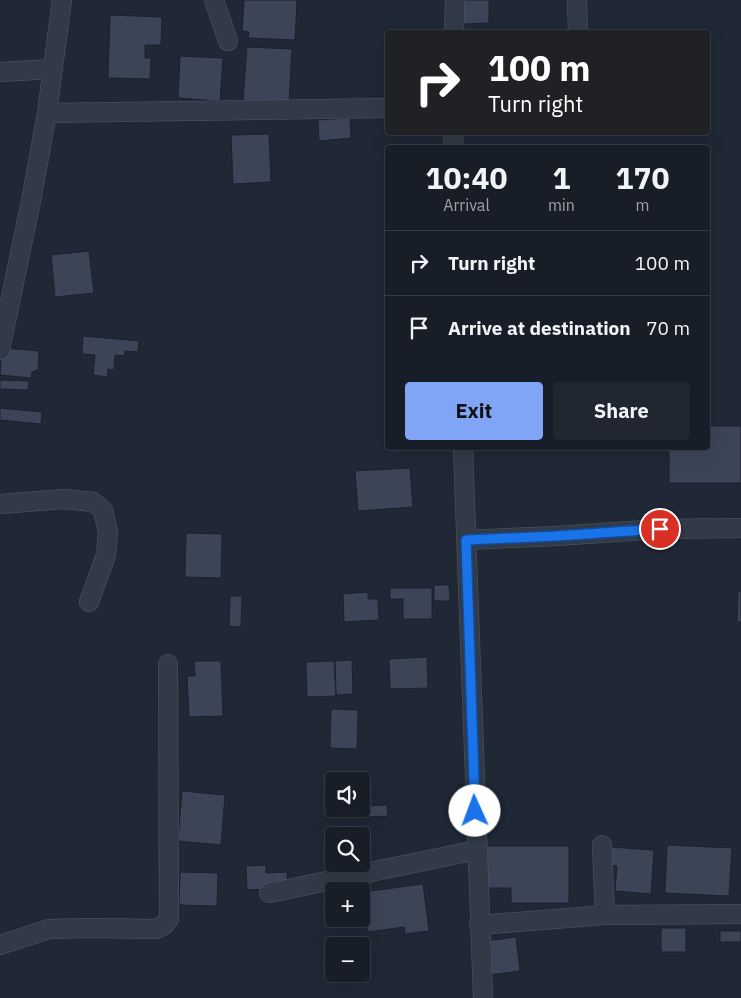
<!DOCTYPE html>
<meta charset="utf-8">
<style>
body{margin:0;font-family:"IBM Plex Sans",sans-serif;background:#212730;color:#f1f3f6;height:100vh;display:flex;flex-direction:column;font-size:19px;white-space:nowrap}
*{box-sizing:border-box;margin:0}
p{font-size:16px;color:#9fa2a8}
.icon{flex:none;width:28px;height:28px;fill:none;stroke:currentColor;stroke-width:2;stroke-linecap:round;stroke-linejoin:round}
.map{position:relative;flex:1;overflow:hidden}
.sheet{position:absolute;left:385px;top:145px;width:325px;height:305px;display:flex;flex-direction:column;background:#181e28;border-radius:5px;box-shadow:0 5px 20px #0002,0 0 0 1px #363c45}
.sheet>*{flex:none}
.guide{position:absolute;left:385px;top:30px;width:325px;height:105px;border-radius:5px;box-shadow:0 5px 20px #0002,0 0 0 1px #363c45;background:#202124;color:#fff;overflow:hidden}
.buttons{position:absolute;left:325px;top:772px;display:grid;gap:10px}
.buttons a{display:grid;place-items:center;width:45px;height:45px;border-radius:5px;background:#181e28;box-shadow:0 5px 20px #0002,0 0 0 1px #363c45;font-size:25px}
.pin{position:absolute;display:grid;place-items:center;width:42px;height:42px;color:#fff;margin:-21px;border:2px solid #fff;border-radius:50%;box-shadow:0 1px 5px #0007}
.me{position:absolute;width:55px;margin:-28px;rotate:358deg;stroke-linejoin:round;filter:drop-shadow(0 0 4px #0008)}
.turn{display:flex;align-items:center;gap:18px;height:105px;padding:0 20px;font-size:22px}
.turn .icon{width:65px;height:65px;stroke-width:2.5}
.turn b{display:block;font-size:35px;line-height:42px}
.eta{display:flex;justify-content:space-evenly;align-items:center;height:85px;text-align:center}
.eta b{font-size:30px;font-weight:700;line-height:35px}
.action{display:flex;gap:10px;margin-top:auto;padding:10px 20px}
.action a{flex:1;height:58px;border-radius:5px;background:#80a4f6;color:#111;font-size:20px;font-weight:700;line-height:58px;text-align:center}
.action a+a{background:#212730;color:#f1f3f6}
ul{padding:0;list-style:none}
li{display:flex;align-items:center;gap:15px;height:65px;padding:0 20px;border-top:1px solid #363c45}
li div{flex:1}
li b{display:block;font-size:19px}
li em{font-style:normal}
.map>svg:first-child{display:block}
.building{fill:#3c4557;stroke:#1b212d}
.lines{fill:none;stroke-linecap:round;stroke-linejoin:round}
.minor-casing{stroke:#515765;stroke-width:20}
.minor{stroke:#333a47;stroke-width:19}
.route-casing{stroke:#114b97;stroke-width:12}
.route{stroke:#1a73e8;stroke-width:9}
</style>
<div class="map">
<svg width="741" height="998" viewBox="0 0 741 998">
<rect width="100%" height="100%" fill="#202836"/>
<g class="building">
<path d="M244,0H297L295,40L248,38L249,32L242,31Z"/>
<path d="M463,0H489V23L463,24Z"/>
<path d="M110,15L162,17L161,45H145V58H151L150,79L108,78Z"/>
<path d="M247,47L292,49L289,103L243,100Z"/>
<path d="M180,56L223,58L220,101L178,98Z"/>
<path d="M350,118L351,138L319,141L318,120Z"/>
<path d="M269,134L271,182L233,184L231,135Z"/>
<path d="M89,251L94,293L55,297L51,255Z"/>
<path d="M83,336L139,341L138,352L125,351V356L115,355L114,370L108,369L107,377L93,375L95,355L82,354Z"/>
<path d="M2,348L39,351L38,370L32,372L31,378L0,375Z"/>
<path d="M0,380L29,381L28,390L0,389Z"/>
<path d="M0,408L42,412L41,424L0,420Z"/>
<path d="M708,426H741V483H669V448H708Z"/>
<path d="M410,468L413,507L358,511L355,471Z"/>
<path d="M186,533L222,534L221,578L185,577Z"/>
<path d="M434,585H449L450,601H434Z"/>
<path d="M390,588H432V619H403V599H390Z"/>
<path d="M738,591L741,592V622H737Z"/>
<path d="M368,592V599H378L379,620L344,622L343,594Z"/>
<path d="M230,596H242L241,627L229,626Z"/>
<path d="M427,657L428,688L390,689L389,659Z"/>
<path d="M352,660L353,694L336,695L335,661Z"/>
<path d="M194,661H221L223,716L189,717L187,676H195Z"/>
<path d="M334,661L336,696L307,697L306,662Z"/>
<path d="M331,709L358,710L357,749L330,748Z"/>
<path d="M182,791L225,795L221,845L178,841Z"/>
<path d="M387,805L388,816L364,817L363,806Z"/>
<path d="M667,845L732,848L729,896L665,893Z"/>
<path d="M482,846H569V903H511V888H482Z"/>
<path d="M610,847L654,850L651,894L615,891L617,866L609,865Z"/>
<path d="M266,865V873L287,872L288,888L247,890L246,866Z"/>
<path d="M180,872L218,873L217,906L179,905Z"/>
<path d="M423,884L429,931L405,934L404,927L368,932L363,892Z"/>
<rect x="661" y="928" width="25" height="24"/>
<rect x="720" y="931" width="21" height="11"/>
<path d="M516,937L520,971L489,975L485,941Z"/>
</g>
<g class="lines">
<defs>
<g id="minor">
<path d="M214,0L228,41"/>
<path d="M577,0L578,32"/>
<path d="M454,32L455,0"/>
<path d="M0,72L52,69"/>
<path d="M47,113L388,108"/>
<path d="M453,132L454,148"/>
<path d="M0,350L31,201L47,113L62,0"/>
<path d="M463,448L483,998"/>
<path d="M0,504L64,499L93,502L103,510L108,532L106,555L89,602"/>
<path d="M466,540L556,536L660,529L741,528"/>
<path d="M602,845L605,915"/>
<path d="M269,893L477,850"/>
<path d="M479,925L605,915L741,914"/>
<path d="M0,945L49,929L90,928L156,929L164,925L169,919L168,664"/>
</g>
</defs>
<use href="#minor" class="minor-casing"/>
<use href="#minor" class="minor"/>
</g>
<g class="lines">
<defs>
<path id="route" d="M475,811L466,540L556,536L660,529"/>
</defs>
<use href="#route" class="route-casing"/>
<use href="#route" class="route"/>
</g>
</svg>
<div class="buttons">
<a><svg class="icon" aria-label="sound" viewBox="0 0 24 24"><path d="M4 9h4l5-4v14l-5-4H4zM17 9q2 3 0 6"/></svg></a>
<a><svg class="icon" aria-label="search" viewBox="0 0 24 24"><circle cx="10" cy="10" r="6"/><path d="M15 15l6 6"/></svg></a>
<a>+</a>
<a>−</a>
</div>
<div class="pin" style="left:660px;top:529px;background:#d93025"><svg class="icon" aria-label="arrive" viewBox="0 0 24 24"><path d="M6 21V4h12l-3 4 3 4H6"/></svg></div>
<svg class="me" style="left:475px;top:811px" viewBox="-20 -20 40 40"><circle r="19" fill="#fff"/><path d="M0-13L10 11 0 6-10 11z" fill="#1a73e8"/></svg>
<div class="guide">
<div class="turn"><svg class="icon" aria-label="right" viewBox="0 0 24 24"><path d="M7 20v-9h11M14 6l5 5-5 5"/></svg><div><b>100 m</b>Turn right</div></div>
</div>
<section class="sheet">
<div class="eta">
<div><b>10:40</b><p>Arrival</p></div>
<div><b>1</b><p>min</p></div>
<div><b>170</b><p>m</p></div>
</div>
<ul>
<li><svg class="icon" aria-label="right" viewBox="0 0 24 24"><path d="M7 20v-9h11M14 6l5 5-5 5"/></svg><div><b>Turn right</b></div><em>100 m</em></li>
<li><svg class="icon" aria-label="arrive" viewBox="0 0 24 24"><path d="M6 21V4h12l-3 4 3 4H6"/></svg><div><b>Arrive at destination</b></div><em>70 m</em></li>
</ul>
<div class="action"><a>Exit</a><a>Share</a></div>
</section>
</div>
